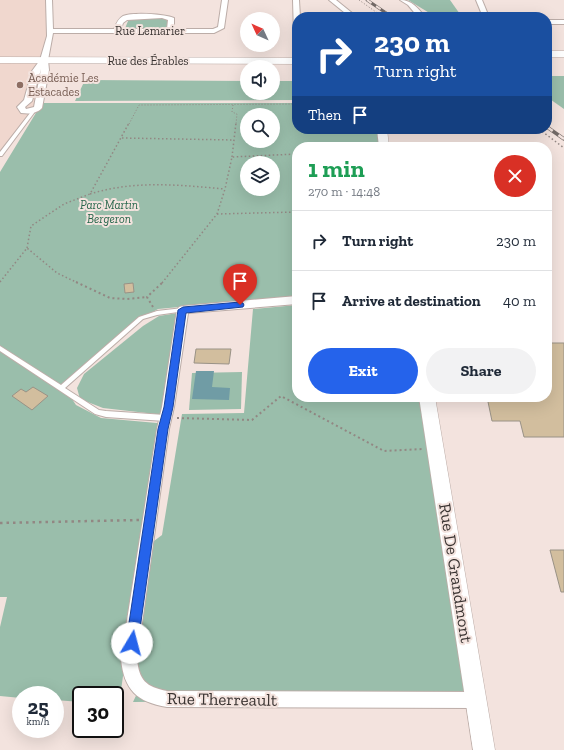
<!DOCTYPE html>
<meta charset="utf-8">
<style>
body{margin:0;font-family:"Zilla Slab",serif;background:#f2f2f3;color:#1f2937;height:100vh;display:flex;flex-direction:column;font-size:15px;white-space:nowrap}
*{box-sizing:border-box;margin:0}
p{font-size:13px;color:#747a83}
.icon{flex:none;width:22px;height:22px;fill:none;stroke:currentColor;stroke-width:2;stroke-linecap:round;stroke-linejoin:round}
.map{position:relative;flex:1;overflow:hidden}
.details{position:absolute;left:292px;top:142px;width:260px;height:260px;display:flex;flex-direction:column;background:#fff;border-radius:16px;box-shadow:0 4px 16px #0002}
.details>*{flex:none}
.banner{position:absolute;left:292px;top:12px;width:260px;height:122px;border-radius:16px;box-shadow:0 4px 16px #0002;background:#1a4fa0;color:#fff;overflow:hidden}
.needle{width:26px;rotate:314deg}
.tools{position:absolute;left:240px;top:12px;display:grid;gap:8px}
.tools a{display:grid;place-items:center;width:40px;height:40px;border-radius:50%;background:#fff;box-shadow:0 4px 16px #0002;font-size:20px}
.speed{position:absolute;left:12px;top:686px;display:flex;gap:8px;font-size:20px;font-weight:700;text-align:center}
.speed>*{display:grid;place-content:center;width:52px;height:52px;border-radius:50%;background:#fff;box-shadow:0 4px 16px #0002;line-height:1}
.speed small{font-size:10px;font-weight:400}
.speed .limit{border:2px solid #111;border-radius:6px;background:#fff;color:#111}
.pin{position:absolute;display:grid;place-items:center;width:34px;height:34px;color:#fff;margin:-41px -17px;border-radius:50% 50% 50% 0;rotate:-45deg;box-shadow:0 0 4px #0007}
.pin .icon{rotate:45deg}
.me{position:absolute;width:44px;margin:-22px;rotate:8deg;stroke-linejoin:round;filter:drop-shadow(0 0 3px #0008)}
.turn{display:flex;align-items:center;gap:14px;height:84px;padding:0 16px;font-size:18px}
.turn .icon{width:52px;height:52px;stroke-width:2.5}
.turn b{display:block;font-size:28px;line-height:34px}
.then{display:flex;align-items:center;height:38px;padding:0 16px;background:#0003;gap:8px;font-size:15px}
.round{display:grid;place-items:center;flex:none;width:42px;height:42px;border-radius:21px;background:#f2f2f3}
.head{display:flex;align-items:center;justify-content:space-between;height:68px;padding:0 16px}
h1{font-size:24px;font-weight:800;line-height:30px;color:#1e9e55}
.primary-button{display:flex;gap:8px;margin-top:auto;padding:8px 16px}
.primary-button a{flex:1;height:46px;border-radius:24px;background:#2563eb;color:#fff;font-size:16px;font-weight:800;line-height:46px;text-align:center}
.primary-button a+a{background:#f2f2f3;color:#1f2937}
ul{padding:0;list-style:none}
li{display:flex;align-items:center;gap:12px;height:60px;padding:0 16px;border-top:1px solid #e0e1e3}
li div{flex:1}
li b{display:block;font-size:15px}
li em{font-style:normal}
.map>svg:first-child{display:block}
.education{fill:#f0d7ce}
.green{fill:#9abeab;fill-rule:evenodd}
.water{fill:#709ca5}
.building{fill:#d2be9e;stroke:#999286}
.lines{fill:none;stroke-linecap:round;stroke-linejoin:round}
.service-casing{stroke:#bcada8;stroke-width:2}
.minor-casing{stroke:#bcada8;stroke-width:2}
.tertiary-casing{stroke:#bcada8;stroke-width:1}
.path-far3{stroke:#928783;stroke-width:1;stroke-dasharray:1 2;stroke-linecap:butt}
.path-far2{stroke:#928783;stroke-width:1.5;stroke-dasharray:1.5 2.5;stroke-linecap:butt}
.path-far1{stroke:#928783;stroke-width:2;stroke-dasharray:2 3;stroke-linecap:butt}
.path{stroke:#928783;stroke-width:2.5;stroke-dasharray:2.5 4;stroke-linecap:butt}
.service{fill:#fff;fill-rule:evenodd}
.minor{fill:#fff;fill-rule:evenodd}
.tertiary{fill:#fff;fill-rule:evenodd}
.rail-far1-casing{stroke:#736a67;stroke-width:3}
.rail-casing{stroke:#736a67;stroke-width:3.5}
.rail-far1{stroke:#f3e3de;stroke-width:2;stroke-dasharray:5.5;stroke-linecap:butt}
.rail{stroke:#f3e3de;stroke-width:2.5;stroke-dasharray:7;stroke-linecap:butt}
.route{fill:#2563eb;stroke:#184099}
.education-dot{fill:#8d6e63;stroke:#f3e3de;stroke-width:1.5}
.labels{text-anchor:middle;stroke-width:4;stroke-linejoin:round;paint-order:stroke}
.far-street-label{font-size:12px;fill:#3a3432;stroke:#f3e3de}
.far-education-label{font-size:12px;fill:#785e54;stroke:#f3e3de;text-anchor:start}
.far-park-label{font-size:12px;font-style:italic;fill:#25654a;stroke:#f3e3de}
.near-street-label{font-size:17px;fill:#3a3432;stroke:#f3e3de}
</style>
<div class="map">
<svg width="564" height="750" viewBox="0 0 564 750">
<rect width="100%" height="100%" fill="#f3e3de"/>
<g class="education">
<path d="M0,0H46L52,30L45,61H0Z"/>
<path d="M0,62H46L34,109L0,155Z"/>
</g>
<g class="green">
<path d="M408,0H450L462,17H436Z"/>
<path d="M168,17L171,31H124L128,21L134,18Z"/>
<path d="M547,76H564V109L547,97Z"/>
<path d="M85,80L247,81V93H273V81H297V100L75,101Z"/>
<path d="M42,103H297V129H385L388,147H297V296L158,309L139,320L64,387L76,405L101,418L168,424L146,547L162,535L182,414L244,413L253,309L297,305V397H427L473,692L372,691L373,700L133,702L142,683L127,647L119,705L115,704V695H81V702L55,700V695H21V698L0,696V627L7,597H0V172ZM247,115H273V141H247ZM247,163H273V189H247Z"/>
<path d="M184,312L173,416L103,408L80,399L77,388L84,374L143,326L159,316Z"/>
<path d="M242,372L241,409L189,410L192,373Z"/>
</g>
<path class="water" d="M196,371H214L212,387L230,388L229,400L192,399Z"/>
<g class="building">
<path d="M133,283L134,292L125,293L124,284Z"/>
<path d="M547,343H564V437H524L520,421H492L487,397H547Z"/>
<path d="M196,349H231L229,364L194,363Z"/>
<path d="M33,387L48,396L32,410L12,396L21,389L26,392Z"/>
<path d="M550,550H564V592H561Z"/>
</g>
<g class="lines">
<defs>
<g id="service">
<path d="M31,110H33L34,113L2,156H0V152L30,113Z"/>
<path d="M183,308L186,310L185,311L157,315L143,319L65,388L99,410L106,411L165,415L167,416L168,418L167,420L165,421L106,417L95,414L0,351V346L61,385L139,317L157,311Z"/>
</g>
<g id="minor">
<path d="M46,0H52L53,29H114C116,24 118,19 123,16C134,12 164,14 174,18V29H213L218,27L222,0H228L224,28L214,33H53L48,60L49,70L42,108C36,114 29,114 21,113L17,107L24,100L32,71L40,60L47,36ZM162,18L168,20L167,29H121L123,23L127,20ZM41,69L34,107L26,109L25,107L32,101Z"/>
<path d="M293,0H299L300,17H297V37L294,35Z"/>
<path d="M329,0H336L357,17H350Z"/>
<path d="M400,0C412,0 418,8 425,17H418L408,5Z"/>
<path d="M476,0H482L489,17H483Z"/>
<rect x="547" y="20" width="17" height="4"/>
<path d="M297,296V304L188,313L174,407L169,429L137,659C139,680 146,687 167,691L476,692L482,694L484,700L482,706L476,708L167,707C137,702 124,690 121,659L157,429L162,407L177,310L179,307L183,306Z"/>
</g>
<g id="tertiary">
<rect x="547" y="51" width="17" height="6"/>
<path d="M0,57L297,58V64L0,63Z"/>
<path d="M377,129H387L389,147H379Z"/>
<path d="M419,397H435L495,750H473Z"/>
</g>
</defs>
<use href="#service" class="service-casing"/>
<use href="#minor" class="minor-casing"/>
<use href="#tertiary" class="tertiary-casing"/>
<g class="path-far3">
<path d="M359,0L383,17"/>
<path d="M233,105L232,112L237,114L236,124"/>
<path d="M129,124L139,105L297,104"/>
</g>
<g class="path-far2">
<path d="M539,129L564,148"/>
<path d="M122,138L234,140"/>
<path d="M232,157L236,123"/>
<path d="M90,194C135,180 179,185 225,189"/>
<path d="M217,214L297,212"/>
<path d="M27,248L31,226L64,204L90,194L129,123"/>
<path d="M0,282L27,248L57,273L78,283"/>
<path d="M162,283L217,214L225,189L232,157L297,154"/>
</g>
<g class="path-far1">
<path d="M76,282L110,298L127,299L147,297"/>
<path d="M153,307L147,297L163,282"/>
<path d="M177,418L252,420L281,396L384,451L422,449"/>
</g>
<path class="path" d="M0,523L139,520"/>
<use href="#service" class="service"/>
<use href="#minor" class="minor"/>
<use href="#tertiary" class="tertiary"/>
<defs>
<path id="rail-far1" d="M367,0L392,17"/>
<path id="rail" d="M547,127L564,139"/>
</defs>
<use href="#rail-far1" class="rail-far1-casing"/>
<use href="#rail" class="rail-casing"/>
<use href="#rail-far1" class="rail-far1"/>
<use href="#rail" class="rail"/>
</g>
<path class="route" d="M240,302L243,303L244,305L243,307L186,313L173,407L168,429L138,643L136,648L132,649L127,648L126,643L158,429L164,407L178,310L183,307Z"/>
<circle class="education-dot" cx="20" cy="85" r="4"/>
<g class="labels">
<g class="far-street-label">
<text x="150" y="35">Rue Lemarier</text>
<text x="148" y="65">Rue des Érables</text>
</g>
<g class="far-education-label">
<text x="28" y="82">Académie Les<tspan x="28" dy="14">Estacades</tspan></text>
</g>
<g class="far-park-label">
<text x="109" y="209">Parc Martin<tspan x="109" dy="14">Bergeron</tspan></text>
</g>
<g class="near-street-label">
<text transform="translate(456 573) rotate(81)" y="6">Rue De Grandmont</text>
<text transform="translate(222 699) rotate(1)" y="6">Rue Therreault</text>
</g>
</g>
</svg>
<div class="tools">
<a><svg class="needle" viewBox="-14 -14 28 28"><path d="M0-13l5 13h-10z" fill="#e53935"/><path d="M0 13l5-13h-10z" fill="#747a83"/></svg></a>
<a><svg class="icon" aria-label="sound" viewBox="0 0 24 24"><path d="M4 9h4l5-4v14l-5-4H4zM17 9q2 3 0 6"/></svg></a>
<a><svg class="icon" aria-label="search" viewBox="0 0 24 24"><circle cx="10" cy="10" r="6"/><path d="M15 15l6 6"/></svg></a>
<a><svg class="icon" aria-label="layers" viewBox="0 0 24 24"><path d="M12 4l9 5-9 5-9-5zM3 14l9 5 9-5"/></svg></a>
</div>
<div class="speed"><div>25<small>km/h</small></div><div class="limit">30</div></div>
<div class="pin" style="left:240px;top:305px;background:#d93025"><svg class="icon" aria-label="arrive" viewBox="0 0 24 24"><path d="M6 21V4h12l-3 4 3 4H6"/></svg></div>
<svg class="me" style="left:132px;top:643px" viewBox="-20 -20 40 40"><circle r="19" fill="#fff"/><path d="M0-13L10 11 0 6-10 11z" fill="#2563eb"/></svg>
<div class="banner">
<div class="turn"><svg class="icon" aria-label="right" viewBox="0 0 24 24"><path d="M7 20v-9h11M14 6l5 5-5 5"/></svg><div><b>230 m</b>Turn right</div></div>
<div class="then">Then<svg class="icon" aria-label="arrive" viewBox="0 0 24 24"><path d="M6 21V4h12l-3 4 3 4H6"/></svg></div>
</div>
<section class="details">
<div class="head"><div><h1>1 min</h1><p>270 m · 14:48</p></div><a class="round" style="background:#d93025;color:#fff"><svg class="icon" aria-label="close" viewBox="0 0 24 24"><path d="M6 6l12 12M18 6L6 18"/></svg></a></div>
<ul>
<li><svg class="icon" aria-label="right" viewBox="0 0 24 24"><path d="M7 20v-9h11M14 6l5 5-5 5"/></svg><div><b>Turn right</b></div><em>230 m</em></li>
<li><svg class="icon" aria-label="arrive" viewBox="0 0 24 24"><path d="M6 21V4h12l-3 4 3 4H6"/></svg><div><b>Arrive at destination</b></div><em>40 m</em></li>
</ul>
<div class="primary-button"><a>Exit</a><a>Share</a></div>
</section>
</div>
